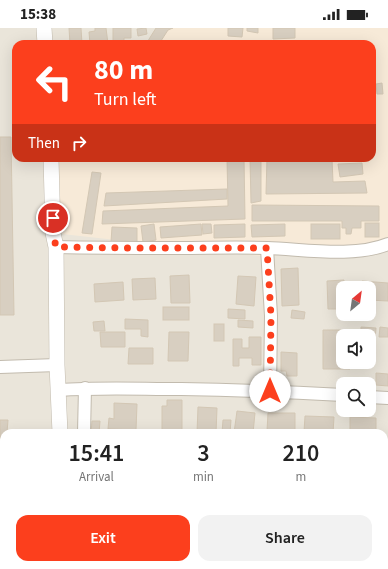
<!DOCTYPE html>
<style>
body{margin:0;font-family:"Source Sans 3",sans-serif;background:#f2f2f2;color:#222;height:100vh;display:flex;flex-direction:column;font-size:15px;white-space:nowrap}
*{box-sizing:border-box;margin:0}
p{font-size:13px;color:#767676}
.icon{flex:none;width:22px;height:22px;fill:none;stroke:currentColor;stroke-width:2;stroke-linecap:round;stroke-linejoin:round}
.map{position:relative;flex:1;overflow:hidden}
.drawer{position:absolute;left:0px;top:401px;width:388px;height:140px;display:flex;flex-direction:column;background:#fff;border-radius:12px 12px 0 0;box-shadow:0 4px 16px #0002}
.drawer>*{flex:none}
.banner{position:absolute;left:12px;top:12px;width:364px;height:122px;border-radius:12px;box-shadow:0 4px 16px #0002;background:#fc3f1d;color:#fff;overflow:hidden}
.needle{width:26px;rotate:29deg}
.fabs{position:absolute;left:336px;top:253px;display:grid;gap:8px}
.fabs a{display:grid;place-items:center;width:40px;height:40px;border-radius:8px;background:#fff;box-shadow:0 4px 16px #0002;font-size:20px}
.pin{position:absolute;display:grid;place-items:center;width:34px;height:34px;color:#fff;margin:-17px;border:2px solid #fff;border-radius:50%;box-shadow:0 1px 4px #0007}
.me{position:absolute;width:44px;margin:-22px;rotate:0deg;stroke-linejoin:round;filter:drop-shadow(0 0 3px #0008)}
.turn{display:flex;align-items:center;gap:14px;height:84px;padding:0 16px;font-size:18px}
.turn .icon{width:52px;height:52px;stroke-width:2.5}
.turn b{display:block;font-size:28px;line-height:34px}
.then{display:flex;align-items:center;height:38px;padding:0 16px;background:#0003;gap:8px;font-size:15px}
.eta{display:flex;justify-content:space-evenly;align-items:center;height:68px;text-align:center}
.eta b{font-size:24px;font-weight:600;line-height:28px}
.button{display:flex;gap:8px;margin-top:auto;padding:8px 16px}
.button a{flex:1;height:46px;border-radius:12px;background:#fc3f1d;color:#fff;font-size:16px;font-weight:600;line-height:46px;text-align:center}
.button a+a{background:#f2f2f2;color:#222}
.status{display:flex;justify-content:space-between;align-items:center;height:28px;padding:0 20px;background:#fff;direction:ltr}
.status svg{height:11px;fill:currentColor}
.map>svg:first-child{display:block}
.residential{fill:#eae5da;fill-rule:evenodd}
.commercial{fill:#f7ead8}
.building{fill:#d8cfc1;stroke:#d3c7b4}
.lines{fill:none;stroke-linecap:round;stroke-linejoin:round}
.minor-casing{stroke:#c2bbae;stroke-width:14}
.tertiary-casing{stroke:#c2bbae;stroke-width:16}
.minor{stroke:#fff;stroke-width:12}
.tertiary{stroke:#fff;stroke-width:15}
.route{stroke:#fc3f1d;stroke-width:7;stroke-dasharray:0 12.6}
</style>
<div class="status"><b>15:38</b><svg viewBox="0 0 49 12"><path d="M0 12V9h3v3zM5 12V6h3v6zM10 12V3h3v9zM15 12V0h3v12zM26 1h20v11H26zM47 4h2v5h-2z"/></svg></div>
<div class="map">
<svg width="388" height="541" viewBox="0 0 388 541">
<rect width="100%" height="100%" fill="#f6f3ec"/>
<path class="residential" d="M0,0H388V541H0ZM16,16H372V130H16ZM343,260H369V286H343ZM343,308H369V334H343ZM343,356H369V382H343ZM4,405H384V537H4Z"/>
<path class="commercial" d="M157,0H388V215L260,228L53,205L50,130H372V16H147Z"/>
<g class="building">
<path d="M69,0H81L82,16H70Z"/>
<path d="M95,0H106L108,16H90L89,4L95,3Z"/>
<path d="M113,0H131V10H124V16H113Z"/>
<path d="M146,0L147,6L138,8L137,1Z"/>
<path d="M156,0H173L168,2L159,16H146Z"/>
<path d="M228,0H243L242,9L228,8Z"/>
<path d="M247,0H258V5L247,3Z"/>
<path d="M273,0H295V10L273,11Z"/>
<path d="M382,55L383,66H377L376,56Z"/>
<path d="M0,109H11L14,287H0Z"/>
<path d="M227,130H244L245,191L102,196L103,183L228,178Z"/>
<path d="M250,130H261V173L251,175Z"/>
<path d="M267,130L332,131L333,154L365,153L367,165L266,166Z"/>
<path d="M362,135L363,146L340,149L338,136Z"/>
<path d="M92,144L101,145L92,206L82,205Z"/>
<path d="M227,161V171L104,178L106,165Z"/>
<path d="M252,177L379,178V193H361V200H352L351,206H346V200H342V193H252Z"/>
<rect x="365" y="195" width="14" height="14"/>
<path d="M154,196L156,212L143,214L141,198Z"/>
<path d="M201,196L202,207L161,210L160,199Z"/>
<path d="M202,196H211L212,205L203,206Z"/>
<path d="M245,196V209L214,210V197Z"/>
<path d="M285,196V208L252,209L251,197Z"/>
<rect x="311" y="196" width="29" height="15"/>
<path d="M112,199L137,200V215L111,214Z"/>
<path d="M298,240L299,277L282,278L281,241Z"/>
<path d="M189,247L190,275H171L170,248Z"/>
<path d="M238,248L256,249L254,278L236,276Z"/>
<path d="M155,250L156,271L133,272L132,251Z"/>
<path d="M344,252L343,281H328L327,253Z"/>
<path d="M362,253L388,255V273L369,272V260H362Z"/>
<path d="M123,254L124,272L95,274L94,256Z"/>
<rect x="163" y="279" width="26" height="13"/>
<path d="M228,281L245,282V291L228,290Z"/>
<path d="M292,282L305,284L304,291L291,290Z"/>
<path d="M125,291L148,292V309L141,308V301H125Z"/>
<path d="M238,292L253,293V300L238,299Z"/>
<path d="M104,293L105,303H94L93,294Z"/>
<rect x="214" y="296" width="10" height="17"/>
<path d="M361,299L376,300L375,313H369V308H361Z"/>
<path d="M380,299L388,300V309H379Z"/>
<path d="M323,302H342V329H343V334H350V341H323Z"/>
<path d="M100,304H125V319H101Z"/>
<path d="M169,304H189L188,333H168Z"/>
<path d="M249,309H261V337H252V330H239V338H233V311H242V320H249Z"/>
<path d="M129,320H153V336H128Z"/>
<path d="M281,324L297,325V348H287L286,343H281Z"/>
<path d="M376,345L388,346V358L376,357Z"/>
<path d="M167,372H182V405H162V378H167Z"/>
<path d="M114,375L137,376L136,402L108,401L109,390L114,391Z"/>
<path d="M198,379L217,380L216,405H197Z"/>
<path d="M237,383L255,385L253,405H234Z"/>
<path d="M268,385H295V403H267Z"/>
<path d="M305,388L334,389L333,405L304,404Z"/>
<path d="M350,389L376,390V405H350Z"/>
<path d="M0,392H8L7,405H4V411H0Z"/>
<path d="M223,392H231L230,405H222Z"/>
<path d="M92,393H100L99,405H91Z"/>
<path d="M0,442H4V473L0,472Z"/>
<rect x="0" y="504" width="4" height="25"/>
<path d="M98,537H244V538L167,541H98Z"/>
<rect x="289" y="537" width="27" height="4"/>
<path d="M354,537H361L360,541H353Z"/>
</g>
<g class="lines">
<defs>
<g id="minor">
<path d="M56,219C97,220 137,220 178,220C208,220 237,219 267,220C303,221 354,230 388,216"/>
<path d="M267,220L271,288L270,363"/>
<path d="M0,339L57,337"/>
<path d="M59,362C100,359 140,361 181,361C235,362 289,364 343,367"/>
<path d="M369,369L388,370"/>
<path d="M84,405L85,360"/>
<path d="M384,491L388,489"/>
<path d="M277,537V541"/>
</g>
<g id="tertiary">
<path d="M44,0L45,16"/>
<path d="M51,130L53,205L56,219L57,337L60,405"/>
<path d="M62,541V537"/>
</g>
</defs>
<use href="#minor" class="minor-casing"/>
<use href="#tertiary" class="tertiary-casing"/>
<use href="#minor" class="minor"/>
<use href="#tertiary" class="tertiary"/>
</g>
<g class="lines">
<path class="route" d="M53,190V205L56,219L129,220H267L271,288L270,363"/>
</g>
</svg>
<div class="fabs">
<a><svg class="needle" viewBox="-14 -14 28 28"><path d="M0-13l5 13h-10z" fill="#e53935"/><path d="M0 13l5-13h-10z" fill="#767676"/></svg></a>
<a><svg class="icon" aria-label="sound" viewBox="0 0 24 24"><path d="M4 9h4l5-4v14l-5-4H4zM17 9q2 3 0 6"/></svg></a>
<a><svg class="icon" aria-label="search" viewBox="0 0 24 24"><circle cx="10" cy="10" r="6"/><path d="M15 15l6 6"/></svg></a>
</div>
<div class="pin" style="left:53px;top:190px;background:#d93025"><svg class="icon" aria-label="arrive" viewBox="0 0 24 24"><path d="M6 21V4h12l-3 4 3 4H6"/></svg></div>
<svg class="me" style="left:270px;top:363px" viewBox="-20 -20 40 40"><circle r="19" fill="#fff"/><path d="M0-13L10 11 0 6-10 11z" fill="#fc3f1d"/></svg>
<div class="banner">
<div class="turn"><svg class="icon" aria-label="left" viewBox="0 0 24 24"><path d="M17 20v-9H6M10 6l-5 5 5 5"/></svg><div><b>80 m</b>Turn left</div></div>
<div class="then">Then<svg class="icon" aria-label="right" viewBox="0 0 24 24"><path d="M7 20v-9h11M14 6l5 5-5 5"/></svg></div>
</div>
<section class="drawer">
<div class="eta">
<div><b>15:41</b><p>Arrival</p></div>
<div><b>3</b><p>min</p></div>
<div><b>210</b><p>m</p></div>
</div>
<div class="button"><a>Exit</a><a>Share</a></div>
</section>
</div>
